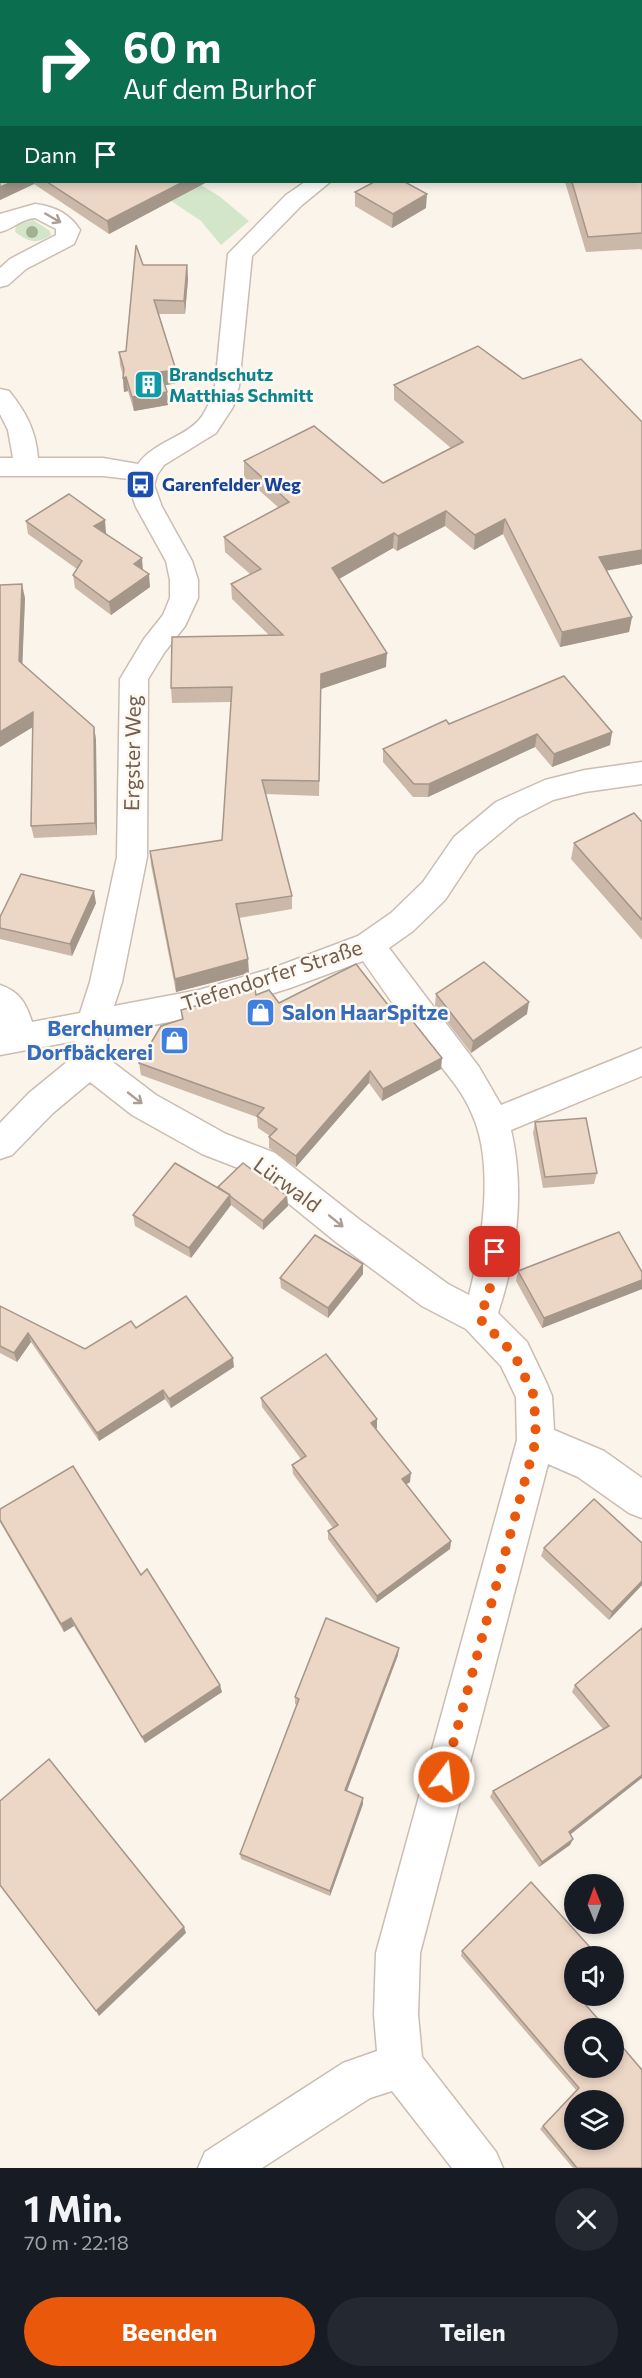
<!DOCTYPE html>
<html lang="de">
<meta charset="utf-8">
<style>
body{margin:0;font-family:Commissioner,sans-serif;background:#242831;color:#f1f3f6;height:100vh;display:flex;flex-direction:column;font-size:22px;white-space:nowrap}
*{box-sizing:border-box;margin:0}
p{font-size:20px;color:#9ea1a6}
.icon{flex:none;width:33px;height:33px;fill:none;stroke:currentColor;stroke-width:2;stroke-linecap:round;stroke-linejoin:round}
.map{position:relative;height:2168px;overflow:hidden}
.drawer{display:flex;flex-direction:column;background:#171b24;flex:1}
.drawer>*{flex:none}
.hud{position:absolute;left:0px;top:0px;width:642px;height:183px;box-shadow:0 3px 9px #0003;background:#0b6e4f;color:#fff;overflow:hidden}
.needle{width:39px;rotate:359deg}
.controls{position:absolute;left:564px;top:1874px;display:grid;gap:12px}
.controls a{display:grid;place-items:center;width:60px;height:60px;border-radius:50%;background:#171b24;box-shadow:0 3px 9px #0003;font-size:30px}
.pin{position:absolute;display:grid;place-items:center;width:51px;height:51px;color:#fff;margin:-26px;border-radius:12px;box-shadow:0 3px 9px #0006}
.me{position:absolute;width:66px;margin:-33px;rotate:15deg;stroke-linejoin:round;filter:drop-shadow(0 0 4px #0008)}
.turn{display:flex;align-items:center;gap:21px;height:126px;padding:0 24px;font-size:27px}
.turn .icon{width:78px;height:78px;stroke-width:2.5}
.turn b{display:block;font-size:42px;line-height:51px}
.then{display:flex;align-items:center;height:57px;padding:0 24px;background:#0003;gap:12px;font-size:22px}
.round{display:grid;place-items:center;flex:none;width:63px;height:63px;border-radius:32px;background:#242831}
.headline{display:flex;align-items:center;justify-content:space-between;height:102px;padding:0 24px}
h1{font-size:36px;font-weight:700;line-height:45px}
.action{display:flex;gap:12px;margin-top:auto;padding:12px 24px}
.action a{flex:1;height:69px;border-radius:36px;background:#ea580c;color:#fff;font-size:24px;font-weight:700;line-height:69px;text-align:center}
.action a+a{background:#242831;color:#f1f3f6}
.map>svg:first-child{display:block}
.green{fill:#d4e6ca}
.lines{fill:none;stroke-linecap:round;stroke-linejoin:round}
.minor-casing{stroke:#cbbdb1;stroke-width:3}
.minor{fill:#fff;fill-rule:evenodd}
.tree{fill:#a1b194}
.wall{fill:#cbb8a9}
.shaded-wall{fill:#a5968a}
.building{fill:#ecd6c5;stroke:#a5968a;stroke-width:1.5;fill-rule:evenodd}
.oneway{stroke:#aa9e96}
.route{stroke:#ea580c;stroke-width:10;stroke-dasharray:0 18}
.labels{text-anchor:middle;stroke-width:5;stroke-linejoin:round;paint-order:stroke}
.far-culture-label{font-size:18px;font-weight:bold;fill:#0d838f;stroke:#fdf8f0;text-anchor:start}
.far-transit-label{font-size:18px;font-weight:bold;fill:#164399;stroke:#fdf8f0;text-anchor:start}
.street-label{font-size:21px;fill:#725d50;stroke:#fdf8f0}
.shop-label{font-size:21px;font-weight:bold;fill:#366cbe;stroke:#fdf8f0;text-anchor:start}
</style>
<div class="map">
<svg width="642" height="2168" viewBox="0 0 642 2168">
<rect width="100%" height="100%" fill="#faf4ea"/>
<g class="green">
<path d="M0,0H232L2,2L0,115Z"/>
<path d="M143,182H196L219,196L249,221L221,245L201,221Z"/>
<path d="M33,220L50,231L51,235C36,245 29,242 15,232L16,225Z"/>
</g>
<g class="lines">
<defs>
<g id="minor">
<path d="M508,0H528L507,2Z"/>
<path d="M305,182H330L302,205L252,256L239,386L233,407L216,433L164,465L157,475L154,485L162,507L192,561L198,580V598L185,626L164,653L148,679L147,857L122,982L114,1006L199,990L273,968L358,936L391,913L423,882L454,837L496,802L545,780L585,770L642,762V784L585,792L553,800L518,818L476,853L445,900L413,931L389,948L479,1067L501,1105L642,1048V1076L511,1130C525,1189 517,1256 498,1313L527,1342L547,1384L552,1396L554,1430L604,1451L642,1478V1518L629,1513L578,1477L548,1464L420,1953L418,2015L422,2057L496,2152L503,2168H452L392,2091L370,2098L262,2168H198L205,2152L343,2063L377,2051L374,2015L376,1953L517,1440L516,1397L501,1366L466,1329L422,1306L336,1242L251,1173L202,1154L132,1115L90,1082L53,1113L12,1155L0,1159V1123L29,1093L73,1057L75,1041L0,1055V985C20,992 26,1003 32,1022L80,1013L90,982L117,857L120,679L144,639L163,615L170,598V580L166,561L136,507L128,485L129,479L103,476H0V458H13L8,430L0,414V389L9,391C26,412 36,431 38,458H103L138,464C154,442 183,438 199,420C207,411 211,398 215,386L228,254L286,195ZM363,961C382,988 401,1016 422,1043C439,1065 461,1087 472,1114C495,1164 482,1243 469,1295L448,1284L360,1220L275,1153L226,1134L156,1095L106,1057L108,1034L199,1016L290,988Z"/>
<path d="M35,204C54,206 70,214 80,230L74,244L26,269L8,285L0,287V268L10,259L56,235V229L35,218C21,219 13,229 0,232V214Z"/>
</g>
</defs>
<use href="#minor" class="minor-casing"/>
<use href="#minor" class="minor"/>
</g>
<circle class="tree" cx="32" cy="232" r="6"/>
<g class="wall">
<path d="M640,42H642V108H641L642,109V251L641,249L586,252L565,182H640Z"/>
<path d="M0,144L2,182H207L109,234L34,184L0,200Z"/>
<path d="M355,192L426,208L392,228L355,206Z"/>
<path d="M143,265H187L188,279L185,314H159L176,370L177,383L165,385L167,392L168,405L134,411L128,391L124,392L123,376L120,365L119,352L126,351Z"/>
<path d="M523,379L642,422V564L606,571L632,617L629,632L560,647L503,534L474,550L445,526L397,551L393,548L339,579L386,667L321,689L319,796L266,794L292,896V909L239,918L249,973L176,992L151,865L150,851L222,840L231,702L172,703L171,688L269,635L232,599L231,584L250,574L225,552L224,537L279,508L244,477V461L383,483L451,448L394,400V385Z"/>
<path d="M26,521L106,533L143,570L150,587L111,615L75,588L73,575L77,569L28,534Z"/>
<path d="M0,585L25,598L22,664L94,727L96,740L97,835L34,838L31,826L33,727L0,747Z"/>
<path d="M449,724L612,732L610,745L552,767L535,747L428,797H413L383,762V749Z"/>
<path d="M642,822V940L571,859L574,843Z"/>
<path d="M96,903L72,956L0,939V917Z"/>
<path d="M436,994L527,1014L471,1053L435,1006Z"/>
<path d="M256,995L279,1003L441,1069L382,1101L369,1083L296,1167L269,1148V1137L270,1136L258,1128L257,1117L141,1075L139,1063L182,1019L181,1010Z"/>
<path d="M535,1122L597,1173L594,1184L543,1188L533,1133Z"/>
<path d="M218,1188L287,1196L288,1206L263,1230L231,1205L191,1258L135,1226L133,1215Z"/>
<path d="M363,1264V1274L328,1318L281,1288L280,1278Z"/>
<path d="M518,1271L642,1272V1289L542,1328L516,1281Z"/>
<path d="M0,1306L85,1349L136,1328L234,1367L171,1408L165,1399L99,1441L31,1342L17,1362L0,1353Z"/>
<path d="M261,1398L377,1428L376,1429L410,1482L406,1484L451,1541L450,1549L376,1603L328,1539V1531L333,1528L293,1474L292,1465L301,1459L262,1407Z"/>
<path d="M0,1509L141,1575L222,1692L145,1743L74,1626L64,1632L0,1522Z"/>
<path d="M642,1543V1585L609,1620L541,1556L544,1548Z"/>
<path d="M642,1628L570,1835L573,1839L570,1845L539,1867L490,1797L493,1791L603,1729L572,1692L575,1685Z"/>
<path d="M398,1655L347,1791L363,1804L330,1896L241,1859L240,1854L297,1705L295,1704V1697Z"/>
<path d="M462,1951L584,2003L642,2168H573L540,2129L576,2090L461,1956Z"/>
</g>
<g class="shaded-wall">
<rect x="640" y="93" width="2" height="15"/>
<path d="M12,182H34V184L0,200V187Z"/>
<path d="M183,182H207L109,234L107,221Z"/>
<path d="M427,194L426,208L392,228L393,214Z"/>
<path d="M187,265L188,279L185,314L184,301Z"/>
<path d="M176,370L177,383L162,386L161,372Z"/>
<path d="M126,377L128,391L124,392L123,378Z"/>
<path d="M167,392L168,405L134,411L132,397Z"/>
<path d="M446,511L445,526L397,551L398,536Z"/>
<path d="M505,519L503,534L474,550L475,535Z"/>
<path d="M105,520L106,533L96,540L94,526Z"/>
<path d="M394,533L393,548L332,583V568Z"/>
<path d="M642,550V564L597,572L599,557Z"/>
<path d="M142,558L143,571L134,564Z"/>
<path d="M149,574L150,587L111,615L109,602Z"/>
<path d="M22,584L25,598L22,674L19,661Z"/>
<path d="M632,617L629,632L560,647L562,632Z"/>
<path d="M387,653L386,667L321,689L319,796L321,674Z"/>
<path d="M33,712L36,725L0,747V732Z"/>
<path d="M94,727L96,740L97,835L95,823Z"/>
<path d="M612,732L610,745L552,767L554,754Z"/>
<path d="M537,734L535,747L428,797L429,784Z"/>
<path d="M94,891L96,903L72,956L70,944Z"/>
<path d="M248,959L249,973L176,992L175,979Z"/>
<path d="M529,1002L527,1014L471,1053L473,1041Z"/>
<path d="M442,1058L441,1069L382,1101L383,1089Z"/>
<path d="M370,1071L369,1083L296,1167V1156Z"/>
<path d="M230,1195L231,1205L191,1258L189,1248Z"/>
<path d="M287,1196L288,1206L263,1230V1221Z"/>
<path d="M363,1264V1274L328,1318V1308Z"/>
<path d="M642,1280V1289L542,1328L544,1318Z"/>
<path d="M28,1333L31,1342L17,1362L14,1353Z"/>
<path d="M233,1358L234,1367L171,1408L169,1399Z"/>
<path d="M163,1390L165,1399L99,1441L97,1433Z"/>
<path d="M377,1419V1428L370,1432L371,1423Z"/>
<path d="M411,1473L410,1482L401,1488L402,1479Z"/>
<path d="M451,1541L450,1549L376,1603L377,1596Z"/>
<path d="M642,1581V1585L609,1620L612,1612Z"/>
<path d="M71,1618L74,1626L64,1632L61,1624Z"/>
<path d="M399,1648L398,1655L345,1796V1790Z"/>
<path d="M220,1685L222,1692L145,1743L142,1737Z"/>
<path d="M642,1775V1778L566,1838L569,1832Z"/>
<path d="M363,1798V1804L330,1896V1891Z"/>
<path d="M573,1839L570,1845L539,1867L542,1862Z"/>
<path d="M184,1927L186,1933L99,2016L96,2011Z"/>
</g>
<g class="building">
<path d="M382,0H454L452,2H380Z"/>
<rect x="542" y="0" width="81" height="2"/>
<rect x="640" y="42" width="2" height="51"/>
<path d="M640,108L642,109V233L588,237L572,182H640Z"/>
<path d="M0,144H2V182H12L0,187Z"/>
<path d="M47,182H183L107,221Z"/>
<path d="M374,182H405L427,194L393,214L355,192Z"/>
<path d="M136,245L143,265H187L184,301L154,300L176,370L161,372L167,392L132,397L126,377L123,378L124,369L119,352L126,351Z"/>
<path d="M478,346L523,379L581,359L642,422V550L599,557L632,617L562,632L505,519L475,535L446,511L398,536L394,533L332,568L387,653L321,674L319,781L262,780L292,896L236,904L248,959L175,979L150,851L222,840L232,687L171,688L172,637L283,635L231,584L261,569L224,537L289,502L244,461L314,426L383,483L463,442L394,385Z"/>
<path d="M69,494L105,520L94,526L142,558L134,564L149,574L109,602L73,575L82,561L26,521Z"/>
<path d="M22,584L19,661L94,727L95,823L31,826L33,712L0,732V585Z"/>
<path d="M564,676L612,732L554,754L537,734L429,784H414L383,749L446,720L449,724Z"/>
<path d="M634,813L642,822V920L574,843Z"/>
<path d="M21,874L94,891L70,944L0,928V917Z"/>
<path d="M484,962L529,1002L473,1041L436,994Z"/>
<path d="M356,964L399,1019L407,1014L442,1058L383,1089L370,1071L296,1156L269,1137L277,1129L257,1116L264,1108L139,1063L161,1026L183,1019L181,1010L255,989L256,995L269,990L279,1003Z"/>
<path d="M586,1118L597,1173L545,1177L535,1122Z"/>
<path d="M175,1163L230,1195L189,1248L133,1215Z"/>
<path d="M243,1163L287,1196L263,1221L230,1196V1195L218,1187Z"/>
<path d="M619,1232L642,1272V1280L544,1318L518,1271Z"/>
<path d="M315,1235L363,1264L328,1308L280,1278Z"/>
<path d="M186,1296L233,1358L169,1399L163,1390L97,1433L28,1333L14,1353L0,1346V1306L85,1349L131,1321L136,1328Z"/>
<path d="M326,1354L377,1419L371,1423L411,1473L402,1479L451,1541L377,1596L328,1531L338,1525L292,1465L306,1456L261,1398Z"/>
<path d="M73,1466L141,1575L147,1569L220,1685L142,1737L71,1618L61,1624L0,1520V1509Z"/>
<path d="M594,1499L642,1543V1581L612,1612L544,1548Z"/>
<path d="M326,1618L399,1648L345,1790L363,1798L330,1891L240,1854L299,1699L295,1697Z"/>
<path d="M642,1628V1775L569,1832L573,1839L542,1862L493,1791L609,1726L575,1685Z"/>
<path d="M49,1759L184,1927L96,2011L0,1885V1801Z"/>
<path d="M531,1882L598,1956H574V1995H591L584,2003L606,2028H574V2067H614V2037L642,2070V2168H577L543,2126L579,2088L462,1951ZM574,2100H614V2139H574Z"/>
</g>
<defs><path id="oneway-shaft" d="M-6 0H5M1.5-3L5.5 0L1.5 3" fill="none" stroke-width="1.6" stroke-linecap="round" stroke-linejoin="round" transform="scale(1.5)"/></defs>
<g class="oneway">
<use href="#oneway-shaft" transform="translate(53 218) rotate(30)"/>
<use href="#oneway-shaft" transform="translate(135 1098) rotate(38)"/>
<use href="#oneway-shaft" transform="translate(336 1221) rotate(39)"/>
</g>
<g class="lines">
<path class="route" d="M444,1777L536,1440L534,1396L514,1354L479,1318L489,1294L495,1252"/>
</g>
<defs>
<symbol id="building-square" viewBox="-11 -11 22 22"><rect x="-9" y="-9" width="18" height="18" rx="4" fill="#0f9aa8" stroke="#fdf8f0"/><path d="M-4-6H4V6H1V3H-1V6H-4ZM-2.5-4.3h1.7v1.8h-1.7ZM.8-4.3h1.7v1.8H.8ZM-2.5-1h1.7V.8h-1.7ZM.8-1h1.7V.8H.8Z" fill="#fff"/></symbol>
<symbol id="bus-square" viewBox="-11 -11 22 22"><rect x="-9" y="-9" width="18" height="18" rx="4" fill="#1a4fb4" stroke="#fdf8f0"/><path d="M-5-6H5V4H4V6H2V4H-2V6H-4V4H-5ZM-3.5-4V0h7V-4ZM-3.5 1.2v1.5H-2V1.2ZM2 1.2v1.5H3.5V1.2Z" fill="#fff"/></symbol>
<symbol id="shop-square" viewBox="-11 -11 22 22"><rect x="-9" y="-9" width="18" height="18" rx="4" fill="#3f7fe0" stroke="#fdf8f0"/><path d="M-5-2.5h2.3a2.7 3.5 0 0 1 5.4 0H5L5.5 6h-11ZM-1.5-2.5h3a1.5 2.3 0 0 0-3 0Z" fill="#fff"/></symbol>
</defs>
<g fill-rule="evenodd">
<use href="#building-square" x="132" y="368" width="33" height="33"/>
<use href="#bus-square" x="124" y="468" width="33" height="33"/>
<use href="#shop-square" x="244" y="996" width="33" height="33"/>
<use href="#shop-square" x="158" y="1024" width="33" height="33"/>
</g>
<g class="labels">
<g class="far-culture-label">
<text x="169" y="381">Brandschutz<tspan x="169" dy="21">Matthias Schmitt</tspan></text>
</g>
<g class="far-transit-label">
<text x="162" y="491">Garenfelder Weg</text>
</g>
<g class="street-label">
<text transform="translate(133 753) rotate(-89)" y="7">Ergster Weg</text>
<text transform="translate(272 976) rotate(-18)" y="7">Tiefendorfer Straße</text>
<text transform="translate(287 1185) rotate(36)" y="7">Lürwald</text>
</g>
<g class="shop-label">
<text x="282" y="1020">Salon HaarSpitze</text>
<text x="153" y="1036" text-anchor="end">Berchumer<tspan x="153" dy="24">Dorfbäckerei</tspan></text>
</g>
</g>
</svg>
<div class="controls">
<a><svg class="needle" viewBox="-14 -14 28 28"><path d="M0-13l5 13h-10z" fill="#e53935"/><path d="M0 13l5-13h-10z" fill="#9ea1a6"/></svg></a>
<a><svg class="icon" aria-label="sound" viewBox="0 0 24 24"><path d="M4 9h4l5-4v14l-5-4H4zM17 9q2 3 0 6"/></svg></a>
<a><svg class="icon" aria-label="search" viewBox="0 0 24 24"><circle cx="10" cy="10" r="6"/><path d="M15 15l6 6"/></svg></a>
<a><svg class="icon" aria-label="layers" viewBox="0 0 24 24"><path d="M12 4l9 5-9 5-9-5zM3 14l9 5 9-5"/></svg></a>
</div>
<div class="pin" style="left:495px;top:1252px;background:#d93025"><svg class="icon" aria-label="arrive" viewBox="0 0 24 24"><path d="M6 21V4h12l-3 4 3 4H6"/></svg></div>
<svg class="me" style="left:444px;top:1777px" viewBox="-20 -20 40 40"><circle r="17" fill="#ea580c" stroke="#fff" stroke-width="3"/><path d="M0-11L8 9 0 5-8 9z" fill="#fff"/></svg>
<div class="hud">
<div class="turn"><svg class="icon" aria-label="right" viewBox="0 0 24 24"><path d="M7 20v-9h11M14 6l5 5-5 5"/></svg><div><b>60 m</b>Auf dem Burhof</div></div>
<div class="then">Dann<svg class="icon" aria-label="arrive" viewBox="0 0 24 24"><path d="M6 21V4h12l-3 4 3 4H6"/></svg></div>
</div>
</div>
<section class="drawer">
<div class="headline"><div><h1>1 Min.</h1><p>70 m · 22:18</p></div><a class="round"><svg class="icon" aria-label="close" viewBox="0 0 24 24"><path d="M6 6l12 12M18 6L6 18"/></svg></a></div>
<div class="action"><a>Beenden</a><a>Teilen</a></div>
</section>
